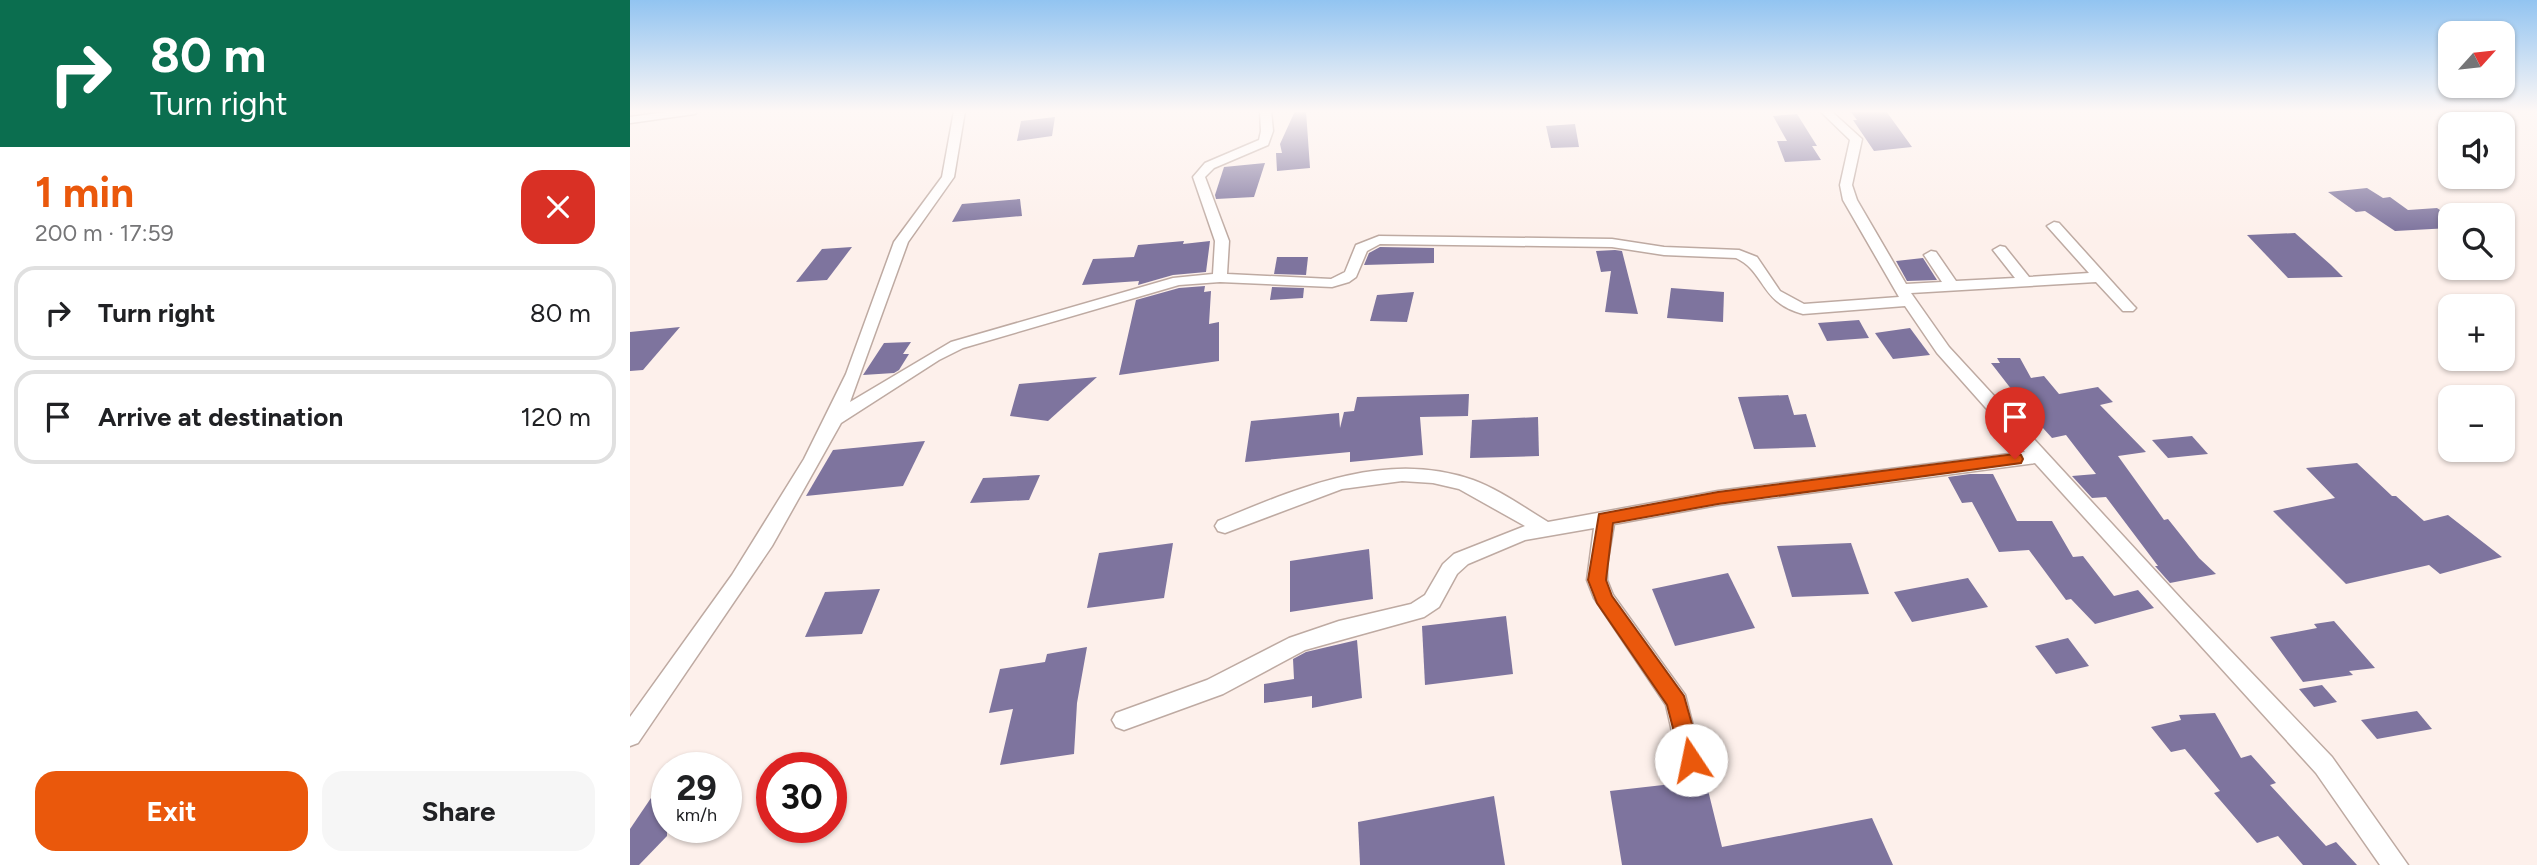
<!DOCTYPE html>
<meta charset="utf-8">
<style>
body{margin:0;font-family:Figtree,sans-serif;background:#f6f6f6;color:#202124;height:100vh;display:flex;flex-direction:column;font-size:26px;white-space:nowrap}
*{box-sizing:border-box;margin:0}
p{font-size:23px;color:#757577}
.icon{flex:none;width:38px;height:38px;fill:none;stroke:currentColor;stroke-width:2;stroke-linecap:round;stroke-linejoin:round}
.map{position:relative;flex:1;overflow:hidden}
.side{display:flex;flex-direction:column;background:#fff;width:630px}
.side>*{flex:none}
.hud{background:#0b6e4f;color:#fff;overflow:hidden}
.needle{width:46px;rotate:63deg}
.fabs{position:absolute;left:1808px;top:21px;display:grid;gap:14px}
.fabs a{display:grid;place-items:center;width:77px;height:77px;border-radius:14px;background:#fff;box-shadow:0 2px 5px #0004;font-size:35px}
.speed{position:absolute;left:21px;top:752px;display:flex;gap:14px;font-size:35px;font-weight:700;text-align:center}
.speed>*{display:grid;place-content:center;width:91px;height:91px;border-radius:50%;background:#fff;box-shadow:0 2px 5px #0004;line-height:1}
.speed small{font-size:18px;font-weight:400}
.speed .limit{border:10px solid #d22;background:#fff;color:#111}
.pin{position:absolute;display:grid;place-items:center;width:60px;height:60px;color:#fff;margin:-72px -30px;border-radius:50% 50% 50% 0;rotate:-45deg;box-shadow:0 0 7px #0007}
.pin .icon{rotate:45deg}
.me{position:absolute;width:77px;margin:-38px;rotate:349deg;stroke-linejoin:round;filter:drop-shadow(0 0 5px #0008)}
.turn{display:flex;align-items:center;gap:24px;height:147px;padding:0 35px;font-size:32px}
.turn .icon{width:91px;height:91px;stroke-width:2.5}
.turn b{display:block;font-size:49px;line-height:60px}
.round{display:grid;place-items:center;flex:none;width:74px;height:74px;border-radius:21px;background:#f6f6f6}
.headline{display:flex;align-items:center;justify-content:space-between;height:119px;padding:0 35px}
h1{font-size:42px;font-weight:700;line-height:52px;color:#ea580c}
.action{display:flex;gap:14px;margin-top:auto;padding:14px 35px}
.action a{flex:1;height:80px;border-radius:21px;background:#ea580c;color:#fff;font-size:28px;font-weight:700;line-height:80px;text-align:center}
.action a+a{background:#f6f6f6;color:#202124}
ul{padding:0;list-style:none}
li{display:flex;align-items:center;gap:21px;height:94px;margin:0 14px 10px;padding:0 21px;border:4px solid #e0e0e0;border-radius:21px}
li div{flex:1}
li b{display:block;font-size:26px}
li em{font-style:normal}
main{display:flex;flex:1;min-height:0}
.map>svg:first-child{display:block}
.building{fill:#7e749e}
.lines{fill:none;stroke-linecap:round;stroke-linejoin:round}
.service-casing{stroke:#beaaa2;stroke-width:9}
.minor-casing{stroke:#beaaa2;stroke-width:3}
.service{stroke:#fff;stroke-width:6}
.minor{fill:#fff;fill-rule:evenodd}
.route{fill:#ea580c;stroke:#983908;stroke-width:2}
</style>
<main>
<section class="side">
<div class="hud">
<div class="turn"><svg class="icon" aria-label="right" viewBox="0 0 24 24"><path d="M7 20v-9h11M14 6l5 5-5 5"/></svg><div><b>80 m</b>Turn right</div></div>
</div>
<div class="headline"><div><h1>1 min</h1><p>200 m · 17:59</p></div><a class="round" style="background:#d93025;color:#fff"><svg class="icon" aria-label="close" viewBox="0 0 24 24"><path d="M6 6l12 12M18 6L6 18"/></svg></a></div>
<ul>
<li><svg class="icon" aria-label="right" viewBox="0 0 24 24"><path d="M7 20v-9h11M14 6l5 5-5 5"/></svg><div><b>Turn right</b></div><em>80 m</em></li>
<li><svg class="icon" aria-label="arrive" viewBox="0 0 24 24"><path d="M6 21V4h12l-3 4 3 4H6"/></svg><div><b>Arrive at destination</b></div><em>120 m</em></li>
</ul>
<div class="action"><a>Exit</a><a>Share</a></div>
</section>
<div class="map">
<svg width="1907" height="865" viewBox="0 0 1907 865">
<rect width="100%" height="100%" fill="#fdf0eb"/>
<g class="building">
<path d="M665,111H676L680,168L647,171L646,153H652L650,144Z"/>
<path d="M1256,111L1282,147L1244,151L1223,120H1227L1221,112Z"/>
<path d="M1167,114L1187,146H1182L1191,160L1155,162L1147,141H1157L1143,116Z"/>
<path d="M425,117L422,136L387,141L391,121Z"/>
<path d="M945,124L949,147L921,148L916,126Z"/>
<path d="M635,163L624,197L586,199L585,195L594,167Z"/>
<path d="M1737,188L1753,198L1760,197L1778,210L1807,208L1820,217V228L1765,231L1735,211L1726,212L1698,192Z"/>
<path d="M390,199L392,216L322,222L332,204Z"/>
<path d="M1665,233L1701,265L1713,277L1658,278L1617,235Z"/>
<path d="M554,241L553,244L580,241L576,272L543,275L508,285L509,281L452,285L463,259L504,257L508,245Z"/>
<path d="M222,247L197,280L166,282L192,249Z"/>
<path d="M750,247L804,248V263L734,265L739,253Z"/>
<path d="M985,250L992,251L1008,314L975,312L981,271L971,272L966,251Z"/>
<path d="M647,257H678L676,275L644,274Z"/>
<path d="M1293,258L1307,280L1277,281L1266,261Z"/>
<path d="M575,286L574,292L581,291L579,324L589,322V361L489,375L506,300L549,288Z"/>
<path d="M642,287L674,288L673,298L640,300Z"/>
<path d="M1041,288L1094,292L1093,322L1037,318Z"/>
<path d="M784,292L777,322L740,321L747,295Z"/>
<path d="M1229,320L1239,338L1197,341L1188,323Z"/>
<path d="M50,327L13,370L0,371V332Z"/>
<path d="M1280,328L1300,355L1263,359L1245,333Z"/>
<path d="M281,342L273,354H279L269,370L264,373L233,375L254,343Z"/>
<path d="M1367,358H1390L1401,378L1414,376L1429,394L1468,387L1483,402L1470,405L1516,452L1488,456L1534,520L1538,519L1569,558L1586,574L1540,583L1525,566H1528L1476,497L1462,498L1442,476L1466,474L1436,435L1422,438L1403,417L1361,363H1370Z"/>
<path d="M467,377L418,421L380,416L389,384Z"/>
<path d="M839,394L838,416L790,417L793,455L720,462V452L615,462L621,421L709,413L710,428L714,412L724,411L727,397Z"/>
<path d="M1158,395L1164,415L1176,414L1186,447L1124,449L1108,397Z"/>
<path d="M908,417L909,456L840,458L842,420Z"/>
<path d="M1562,436L1578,454L1538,458L1522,440Z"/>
<path d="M295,441L273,486L176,496L203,450Z"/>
<path d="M1727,463L1762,496H1766L1794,521L1818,515L1872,557L1810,574L1799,565L1716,584L1643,511L1705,498L1676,468Z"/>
<path d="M1340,474H1363L1387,521H1422L1443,557L1453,556L1484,596L1508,590L1524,608L1465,624L1441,599L1436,600L1399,550L1369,552L1342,502L1332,503L1318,477Z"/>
<path d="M410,475L399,500L340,503L353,478Z"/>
<path d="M543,543L534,598L457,608L469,553Z"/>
<path d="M1221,543L1239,594L1162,597L1147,546Z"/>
<path d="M739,549L743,599L660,612V561Z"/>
<path d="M1098,573L1125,628L1045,646L1022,589Z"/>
<path d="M1338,578L1358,607L1282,622L1264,592Z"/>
<path d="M250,589L232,634L175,637L195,592Z"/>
<path d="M876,616L883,674L795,685L792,626Z"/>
<path d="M1704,621L1745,668L1719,671L1723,675L1673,682L1640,637L1687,628L1684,624Z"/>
<path d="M1438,638L1459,666L1426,674L1405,646Z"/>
<path d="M727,640L732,698L682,708V696L634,703V684L664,679L663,659L676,652Z"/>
<path d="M457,647L447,703L444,754L370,765L383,709L359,713L370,669L415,662L417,654Z"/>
<path d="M1692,685L1707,702L1684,707L1669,689Z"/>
<path d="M1787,711L1802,729L1747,739L1731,720Z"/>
<path d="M1585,713L1611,758L1621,755L1646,783L1640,785L1696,846L1706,842L1727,865H1673L1648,836L1627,843L1584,793L1590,791L1555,749L1541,752L1521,727L1551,720L1549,715Z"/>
<path d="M1051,783L1055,790L1064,793L1075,790L1077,786L1092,847L1242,818L1263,865H992L980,791Z"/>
<path d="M864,796L875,865H730L728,822Z"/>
<path d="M37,797V836L9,865H0V829L21,798Z"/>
</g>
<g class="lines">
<defs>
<path id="service" d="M0,120L64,111"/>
<path id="minor" d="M324,111H335L324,177L278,242L220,402L321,342L543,278L583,274L585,241L563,177L575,163L629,140L631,131L630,111H641L643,131L638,145L584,168L575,177L599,241L597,274L701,279L715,272L726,245L749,236L982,239L1034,247L1109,250L1127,257L1150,291L1174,304L1269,297L1213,200L1210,185L1220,140L1190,111H1201L1232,139L1222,185L1227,200L1276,284L1312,282L1294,255L1301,251L1306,252L1326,281L1385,278L1363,250L1370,246L1375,247L1399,277L1459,273L1417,226L1424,222L1429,223L1503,305L1506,308L1503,311H1493L1466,282L1281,293L1319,347L1554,602L1702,757L1778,865H1750L1686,773L1405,463L1088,505L984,524L977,565V580L983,595L1055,695L1077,780L1074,788L1065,791L1056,788L1053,780L1036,705L964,598L957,580L964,528L895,540L838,564L827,574L809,607L794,617L675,650L593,694L494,730L486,727L482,720L486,713L577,680L659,638L709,621L781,604L795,595L813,564L824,554L895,526L829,489L803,483L772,481L712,489L595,533L588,531L585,526L588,521C668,488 756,449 843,480C870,490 893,507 918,522L1088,491L1395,452L1307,353L1275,306L1173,314C1129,302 1136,272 1106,258L1034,255L982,247L750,244L737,251L726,277L719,282L702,287L590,282L549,285L333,348L309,360L211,423L142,546L8,743L0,746V717L102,575L174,459L216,374L264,242L312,177Z"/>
</defs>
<use href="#service" class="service-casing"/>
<use href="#minor" class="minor-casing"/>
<use href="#service" class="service"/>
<use href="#minor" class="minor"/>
</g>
<linearGradient id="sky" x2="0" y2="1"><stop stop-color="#92c4f1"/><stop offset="0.48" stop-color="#fef8f6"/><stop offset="1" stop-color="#fef8f6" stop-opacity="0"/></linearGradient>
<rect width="1907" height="232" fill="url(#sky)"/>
<path class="route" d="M1385,454L1391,455L1393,459L1391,463L1088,504L983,523L976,580L982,596L1054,696L1072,760L1068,767L1061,770L1053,767L1037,705L967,603L958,580L969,514L1088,492Z"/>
</svg>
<div class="fabs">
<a><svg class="needle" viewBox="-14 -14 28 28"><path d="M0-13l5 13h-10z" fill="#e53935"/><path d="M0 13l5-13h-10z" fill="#757577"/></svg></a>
<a><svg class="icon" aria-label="sound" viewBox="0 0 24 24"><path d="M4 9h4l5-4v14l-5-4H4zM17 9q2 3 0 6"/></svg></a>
<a><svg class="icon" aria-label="search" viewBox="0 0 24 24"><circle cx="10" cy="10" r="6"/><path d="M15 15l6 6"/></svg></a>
<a>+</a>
<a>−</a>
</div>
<div class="speed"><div>29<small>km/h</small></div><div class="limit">30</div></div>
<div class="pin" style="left:1385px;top:459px;background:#d93025"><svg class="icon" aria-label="arrive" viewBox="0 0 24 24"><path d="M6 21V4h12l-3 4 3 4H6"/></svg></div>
<svg class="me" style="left:1061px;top:760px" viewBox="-20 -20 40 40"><circle r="19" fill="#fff"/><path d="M0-13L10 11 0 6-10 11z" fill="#ea580c"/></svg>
</div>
</main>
